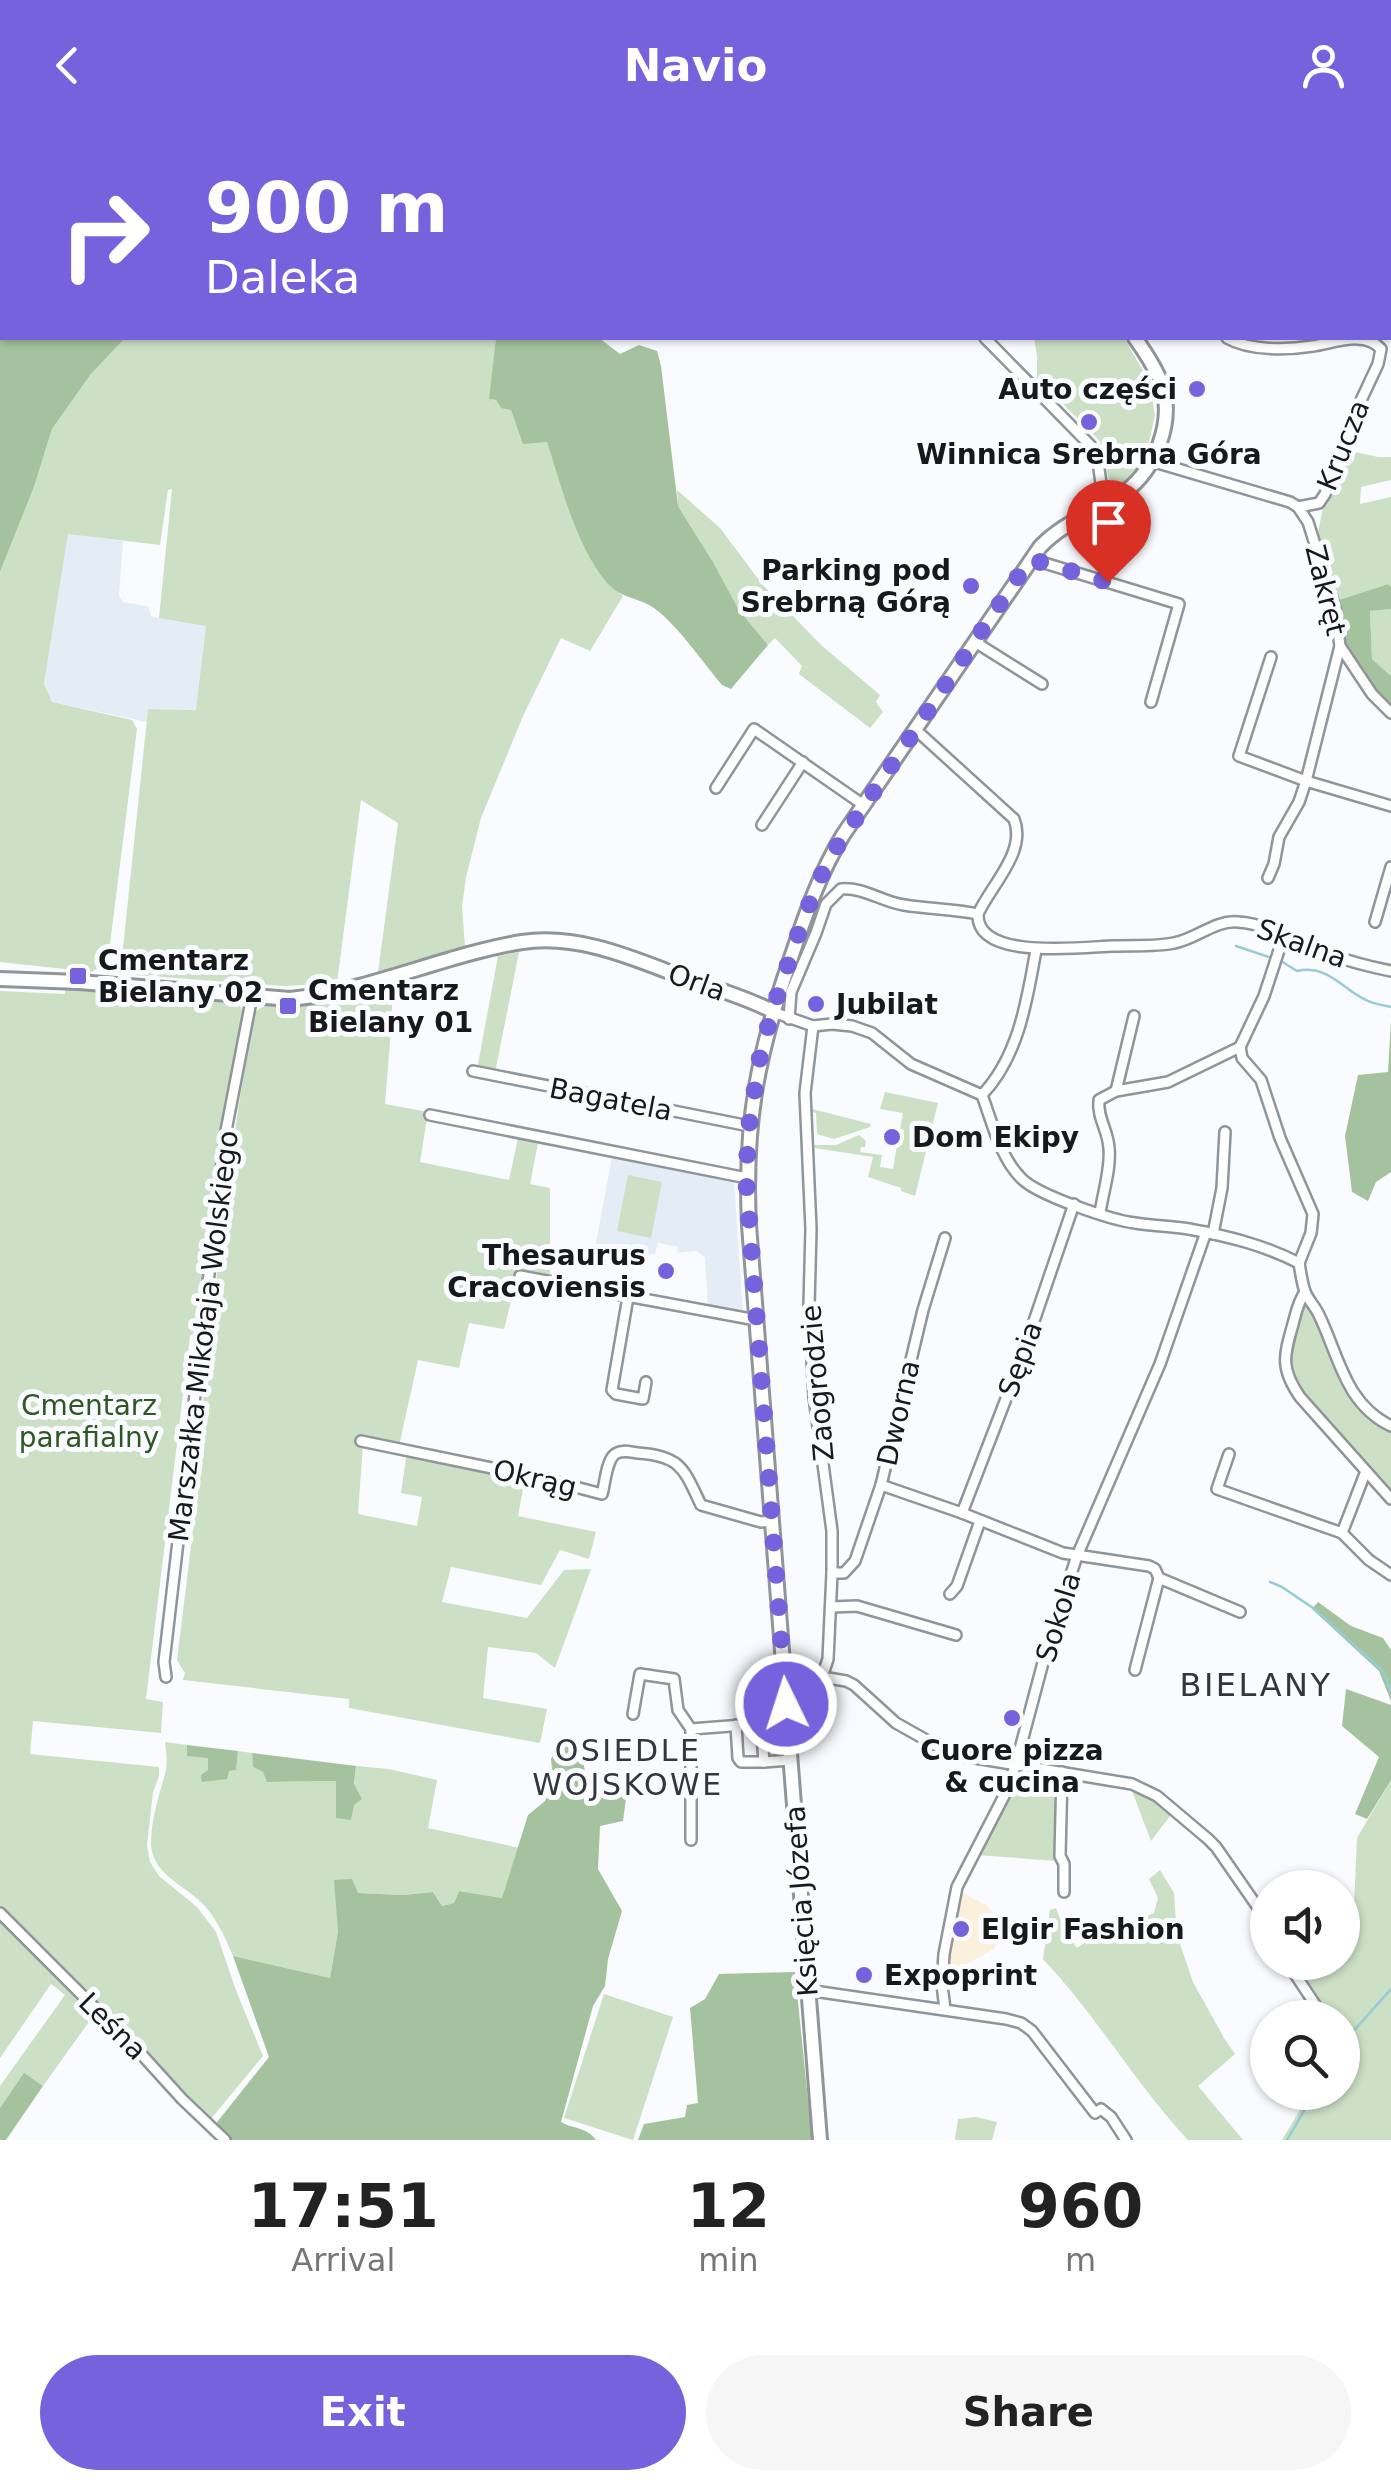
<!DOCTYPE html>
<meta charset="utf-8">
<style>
body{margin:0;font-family:"DejaVu Sans",sans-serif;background:#f6f6f6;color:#222;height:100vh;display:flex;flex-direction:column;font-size:38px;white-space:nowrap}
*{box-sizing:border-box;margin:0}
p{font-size:32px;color:#767676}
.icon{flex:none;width:55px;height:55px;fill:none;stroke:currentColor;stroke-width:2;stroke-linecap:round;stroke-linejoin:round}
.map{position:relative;height:2010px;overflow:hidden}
.drawer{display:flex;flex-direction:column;background:#fff;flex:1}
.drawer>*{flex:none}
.top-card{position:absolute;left:0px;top:0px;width:1392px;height:210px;box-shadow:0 2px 8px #0004;background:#7762dd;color:#fff;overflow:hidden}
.tools{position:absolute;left:1250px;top:1740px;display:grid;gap:20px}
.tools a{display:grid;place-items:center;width:110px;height:110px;border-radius:50%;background:#fff;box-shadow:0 2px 8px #0004;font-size:50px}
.pin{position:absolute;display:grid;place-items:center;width:85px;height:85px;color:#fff;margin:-102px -42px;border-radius:50% 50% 50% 0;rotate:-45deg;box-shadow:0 0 10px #0007}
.pin .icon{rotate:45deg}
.me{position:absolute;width:110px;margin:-55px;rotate:356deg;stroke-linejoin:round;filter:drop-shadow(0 0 8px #0008)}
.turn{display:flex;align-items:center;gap:35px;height:210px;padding:0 40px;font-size:45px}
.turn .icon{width:130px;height:130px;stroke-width:2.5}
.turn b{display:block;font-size:70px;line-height:85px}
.eta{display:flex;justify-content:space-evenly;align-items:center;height:170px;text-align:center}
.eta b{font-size:60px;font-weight:800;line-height:70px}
.button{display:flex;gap:20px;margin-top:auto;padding:20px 40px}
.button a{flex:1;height:115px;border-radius:60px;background:#7762dd;color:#fff;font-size:40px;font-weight:800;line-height:115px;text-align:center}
.button a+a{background:#f6f6f6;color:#222}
header{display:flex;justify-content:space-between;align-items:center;height:130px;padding:0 40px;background:#7762dd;color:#fff;font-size:45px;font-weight:800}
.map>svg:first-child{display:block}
.built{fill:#e4edf6}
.industrial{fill:#fbf0db}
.green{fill:#cce0c6}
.forest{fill:#a5c29e}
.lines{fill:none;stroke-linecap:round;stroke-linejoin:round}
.stream{stroke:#95ccd8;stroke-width:2.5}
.street-casing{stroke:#90959a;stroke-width:14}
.secondary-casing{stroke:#90959a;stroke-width:18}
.street{stroke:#fff;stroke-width:9}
.secondary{stroke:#fff;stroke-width:12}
.route{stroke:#7762dd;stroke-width:18;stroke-dasharray:0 32.4}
.poi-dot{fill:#7762dd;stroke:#f9fbfe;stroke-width:4}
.labels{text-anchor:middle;stroke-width:10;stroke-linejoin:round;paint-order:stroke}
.poi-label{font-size:28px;font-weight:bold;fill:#17191b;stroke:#f9fbfe;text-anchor:start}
.street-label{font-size:28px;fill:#17191b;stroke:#f9fbfe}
.park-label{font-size:28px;fill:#2f5625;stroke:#f9fbfe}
.neighbourhood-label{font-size:30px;letter-spacing:2.5px;fill:#33373c;stroke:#f9fbfe}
.quarter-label{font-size:32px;letter-spacing:2.5px;fill:#33373c;stroke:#f9fbfe}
</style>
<header><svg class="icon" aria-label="back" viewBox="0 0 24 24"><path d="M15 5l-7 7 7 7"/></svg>Navio<svg class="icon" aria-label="person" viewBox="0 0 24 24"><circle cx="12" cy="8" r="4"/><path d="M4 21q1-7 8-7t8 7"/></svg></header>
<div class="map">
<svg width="1391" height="2010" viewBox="0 0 1391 2010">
<rect width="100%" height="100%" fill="#f9fbfe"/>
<g class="built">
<path d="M68,403L123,411L119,465L123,472L148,476L151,486L159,488L206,495L197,580L149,579L147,592L52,572L44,554Z"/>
<path d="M612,1027L734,1050L743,1184L708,1177L705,1128L697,1121L677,1123L678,1117L658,1113L655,1124L619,1127L594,1123Z"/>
</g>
<path class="industrial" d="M960,1762L986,1775L1001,1790L995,1818L944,1847Z"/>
<g class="green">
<path d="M1116,0H1375V2H1115Z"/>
<path d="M125,208H496L490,268C502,272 539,300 546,311C553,321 555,337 559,349C573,391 587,437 623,466L590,521L561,508L523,586L481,688L466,747L462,776L465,817L378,842L398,693L361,670L337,853L284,856L135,845L122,828L148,579L196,580L206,496L159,488L172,359L168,360L160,415L68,404L44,554L52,572L132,590L137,599L108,830L92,842L0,832V442L34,357L52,299L91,244Z"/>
<path d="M1034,208H1124L1149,251L1155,285L1149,312L1137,340L1112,362L1100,311L1037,248V226Z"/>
<path d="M1347,320L1378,327H1391V350L1361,357L1360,374L1391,367V457L1388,454L1336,471L1317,408L1324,372Z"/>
<path d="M677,360L720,398L762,454L821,515L880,565L876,572L883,582L870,598L799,544L802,536L775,508L768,515L739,480L713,432L678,376Z"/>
<path d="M1391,479V546L1372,529L1370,481Z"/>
<path d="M519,822L495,943L477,940L498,826Z"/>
<path d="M392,853V886L385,974L428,982L420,1032L509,1050L518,1008L538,1013L530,1054L550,1058V1145L519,1140L504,1199L469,1193L459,1238L418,1230L399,1316L357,1308L363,1314L358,1384L417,1396L422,1367L401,1363L407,1322L525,1349L518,1386L596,1402L589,1429L560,1420L541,1455L451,1437L442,1472L527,1488L564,1440L591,1439L555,1538L536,1523L488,1517L483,1568L547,1579L540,1613L349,1578V1569L183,1550L185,1543L177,1530L208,1278L203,1272C217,1142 230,1011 255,882L267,874L312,872Z"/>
<path d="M65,857L238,872L243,881L225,978L197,1201L190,1206L146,1569L163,1572L161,1603L33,1591L30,1624L159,1637V1646L153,1662L147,1715L150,1732L159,1746L197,1777L216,1802L237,1863L263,1926L210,1990L0,1780V861L65,864Z"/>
<path d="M885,962L938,973L915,1066L901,1061V1058L868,1047L873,1027L814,1018V1015H836L859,1005L866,1011L865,1017H861L860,1022L882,1025L880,1037L893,1039L897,1015H902L904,1000L900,999L903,983L880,979Z"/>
<path d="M812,979L871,994L870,997L834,1009L817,1004L816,983L812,982Z"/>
<path d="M628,1045L662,1052L651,1108L617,1101Z"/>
<path d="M1303,1173H1307C1335,1217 1339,1277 1391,1300V1363L1302,1265C1281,1230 1293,1209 1303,1173Z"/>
<path d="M165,1612L187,1615L188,1626L208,1627V1641L236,1639L238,1621L252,1623L253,1637L263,1642L268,1652L337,1651V1688L351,1689L356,1636L389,1639L437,1650L428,1698L520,1718L503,1768L459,1761L454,1773L442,1776L433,1762L403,1765L358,1763L338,1801L330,1848L233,1826C225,1807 216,1787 201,1772C182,1754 152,1743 151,1714C151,1689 159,1666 165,1644C168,1634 166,1622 165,1612Z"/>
<path d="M1019,1639L1053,1645L1059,1652L1057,1731L977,1725Z"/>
<path d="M1391,1650V2010H1282L1310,1963L1342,1962L1343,1915L1356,1910L1343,1898L1342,1888L1330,1887L1322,1881L1292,1833L1342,1832L1343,1800L1354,1776L1357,1708Z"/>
<path d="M1131,1658L1144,1662L1173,1682L1151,1711Z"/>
<path d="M1160,1740L1174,1763L1177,1805L1193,1852L1224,1908L1235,1924L1198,1956L1243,2010H1188C1135,1953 1096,1885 1043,1829L1050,1780L1056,1778L1062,1794L1077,1818L1105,1798L1104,1795L1119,1784L1129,1793L1154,1783L1158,1768L1149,1749Z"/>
<path d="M0,1787L41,1831L96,1882L43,1956L24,1944L0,1978V1956L65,1865L51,1854L0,1928Z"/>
<path d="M604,1864L673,1887L633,2010L564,1988Z"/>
<path d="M976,1987L997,1992L992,2010H955L958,1989Z"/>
</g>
<g class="forest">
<path d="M0,0H518L516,2H2V208H125L91,244L52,299L34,357L0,442Z"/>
<path d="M496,208H599L620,224L639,215L657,221L661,236L678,376L713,432L739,480L768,515L731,559L722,555C703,533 673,488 649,475C634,467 620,467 608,454C576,417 562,357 547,312L523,314L511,280L501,278L496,270L489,269Z"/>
<path d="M1388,454L1391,457V479L1370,481L1372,529L1391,546V580L1384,575L1342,512L1341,482L1336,471Z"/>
<path d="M1391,891V1042L1376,1052L1368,1071L1352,1062L1345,1006L1358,945L1388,942Z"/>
<path d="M1318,1472L1351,1496L1383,1508L1391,1520V1571L1379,1541L1312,1479Z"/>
<path d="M1346,1559L1391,1575V1650L1367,1689L1355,1684L1379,1627L1342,1596Z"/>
<path d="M563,1606H575L582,1621L588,1664L627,1661L623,1691L600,1696L598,1739L622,1781L608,1829L605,1856L593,1876L561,1992C573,1999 587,1997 596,2010H229L214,1996L269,1927L233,1826L330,1848L338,1801L334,1750L352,1749L358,1763L403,1765L433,1762L442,1776L454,1773L459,1761L502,1768L528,1685L545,1671L553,1651L551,1629Z"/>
<path d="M187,1615L238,1621L236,1640L229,1641L227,1649L202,1652L201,1645L208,1640V1628L187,1626Z"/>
<path d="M252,1623L356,1636L354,1654L362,1669L354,1675L351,1690L336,1688V1651L267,1652L263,1642L253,1637Z"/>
<path d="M795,1842L812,2010H638L644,1994L685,1987L687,1975L698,1973L690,1878L705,1869L719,1844Z"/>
<path d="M24,1943L43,1956L6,2010H0V1978Z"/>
</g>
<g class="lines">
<g class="stream">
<path d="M1236,816L1272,828"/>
<path d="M1281,831L1297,841C1328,834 1342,859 1366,870C1373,874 1383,875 1391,877"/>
<path d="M1270,1452L1282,1457L1313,1478L1383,1541L1391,1561"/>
<path d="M1349,1906L1391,1859"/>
<path d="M1287,2010L1315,1962"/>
</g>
<defs>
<g id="street">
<path d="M758,0L764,2"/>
<path d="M985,208L1090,315L1098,331L1102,361L1107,372"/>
<path d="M1227,208C1250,221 1287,220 1313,216C1334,213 1365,200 1381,219L1378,234L1356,281L1325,364L1319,373L1298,377"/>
<path d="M1151,331L1290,372L1298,377L1308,392L1335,478L1340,516L1306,651L1299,672L1279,707L1274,734L1268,748"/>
<path d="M1031,429L1179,474L1151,572"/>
<path d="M975,512L1042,554"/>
<path d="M1340,516L1372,564L1391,583"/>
<path d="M1271,527L1239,626L1306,651L1391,676"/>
<path d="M916,600L1014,689C1027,722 991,755 978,784C976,831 1083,817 1113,816C1133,815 1155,817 1174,813C1197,809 1214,790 1238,792C1268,794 1304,813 1332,825C1351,832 1371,837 1391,841"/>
<path d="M716,658L754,599L865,676"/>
<path d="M762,695L803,632"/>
<path d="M1375,792L1391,737"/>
<path d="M773,882L813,896L832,894L852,896L872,903L911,934L982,965C992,992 1000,1027 1021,1048C1037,1065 1111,1090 1135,1093C1153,1096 1171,1096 1189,1099C1227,1106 1264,1115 1299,1133"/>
<path d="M789,889L791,862L816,803L826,774L841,759C864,757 882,772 904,775C929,779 953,779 978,784"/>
<path d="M1240,917L1242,928L1261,950L1280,1008L1313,1084L1311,1103L1299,1133"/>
<path d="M1240,917L1264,866L1284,805"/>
<path d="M473,941L749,996"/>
<path d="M1116,961L1134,886"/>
<path d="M982,965C1019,926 1027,870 1036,820"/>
<path d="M430,985L747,1048"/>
<path d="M1100,1083C1103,1062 1111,1039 1109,1018C1108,1000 1097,988 1099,970L1116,961L1168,952L1240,917"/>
<path d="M1213,1104L1222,1058L1225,1002"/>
<path d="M1299,1133C1301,1144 1302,1155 1306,1164C1310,1172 1316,1178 1319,1185C1339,1226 1345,1274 1391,1296"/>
<path d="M520,1146L756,1190"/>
<path d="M1305,1162C1298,1172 1296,1183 1293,1194C1284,1226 1280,1238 1300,1267L1391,1369"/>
<path d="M628,1167L612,1260L616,1264L643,1269L646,1252"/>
<path d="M361,1311L545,1349L602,1364C605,1354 606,1333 614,1325C620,1319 630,1322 638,1323C682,1326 684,1340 701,1375L761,1392L772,1391"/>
<path d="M1229,1324L1217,1359L1342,1403L1369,1430L1391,1445"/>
<path d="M881,1355L962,1383L1063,1423L1149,1436L1155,1439L1159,1448L1240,1482"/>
<path d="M962,1383L1019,1235L1074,1074"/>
<path d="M1342,1403L1366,1341"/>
<path d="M832,1443H844L855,1431L881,1355L923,1180L945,1108"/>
<path d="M950,1464L957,1456L980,1391"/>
<path d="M831,1477L857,1476L956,1505"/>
<path d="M1135,1540L1159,1448"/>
<path d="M166,1547L164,1532L225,1006L252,866"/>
<path d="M822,1547L846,1551L854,1555L896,1593L951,1624L1132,1654L1157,1666L1208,1709L1216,1717L1268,1792"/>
<path d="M633,1584L640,1544L674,1549L678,1580L691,1599L795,1591L802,1587L810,1562L822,1547L828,1529L832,1443V1401L814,1267L809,1175L811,1099L805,963L813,896"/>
<path d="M761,1593L764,1632L790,1630"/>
<path d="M736,1595L738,1628L741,1632H764"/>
<path d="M691,1599V1710"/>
<path d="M1062,1642L1060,1726L1064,1734V1762"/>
<path d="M0,1783L143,1926L182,1969L225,2010"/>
<path d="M1287,1832L1324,1888"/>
<path d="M807,1860L1006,1889L1021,1893L1032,1901L1095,1983L1101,1979L1111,1987L1126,2010"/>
<path d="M945,1879L942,1855L944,1824L957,1757L1005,1664L1016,1634L1049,1510L1077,1426L1160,1234L1206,1102"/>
<path d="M1342,1908L1349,1916"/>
</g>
<g id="secondary">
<path d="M1384,0L1385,2"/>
<path d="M1390,24L1391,29"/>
<path d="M1390,83L1391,81"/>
<path d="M0,849L79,852L290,869C370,861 443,825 522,812C581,803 639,831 693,851C720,860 747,868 772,881"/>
<path d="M820,2010L749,1095C744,991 758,922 792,825C806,783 820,743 843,705L1040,417C1067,389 1097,383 1126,361C1156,338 1174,292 1162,255C1156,238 1145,222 1135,208"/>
</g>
</defs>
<use href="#street" class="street-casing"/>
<use href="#secondary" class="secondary-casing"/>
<use href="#street" class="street"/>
<use href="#secondary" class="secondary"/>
</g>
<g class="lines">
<path class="route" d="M786,1574L746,1048L749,996L760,927L772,882L804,787L828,730L1030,429L1108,452"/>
</g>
<g class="poi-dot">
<circle cx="1197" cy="259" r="10"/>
<circle cx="1089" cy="292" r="10"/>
<circle cx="971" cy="456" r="10"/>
<rect x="68" y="836" width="20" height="20" rx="5"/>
<circle cx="816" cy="874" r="10"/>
<rect x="278" y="866" width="20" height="20" rx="5"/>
<circle cx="892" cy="1007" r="10"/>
<circle cx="666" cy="1141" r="10"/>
<circle cx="1012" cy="1588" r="10"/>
<circle cx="961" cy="1799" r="10"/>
<circle cx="864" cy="1845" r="10"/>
</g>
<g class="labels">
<g class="poi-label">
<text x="1177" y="269" text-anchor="end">Auto części</text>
<text x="1089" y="334" text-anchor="middle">Winnica Srebrna Góra</text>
<text x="951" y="450" text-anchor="end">Parking pod<tspan x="951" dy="32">Srebrną Górą</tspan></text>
<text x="98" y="840">Cmentarz<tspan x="98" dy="32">Bielany 02</tspan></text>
<text x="308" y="870">Cmentarz<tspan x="308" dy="32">Bielany 01</tspan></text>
<text x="836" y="884">Jubilat</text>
<text x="912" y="1017">Dom Ekipy</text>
<text x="646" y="1135" text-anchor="end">Thesaurus<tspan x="646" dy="32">Cracoviensis</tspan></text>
<text x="1012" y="1630" text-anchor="middle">Cuore pizza<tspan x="1012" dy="32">&amp; cucina</tspan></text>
<text x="981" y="1809">Elgir Fashion</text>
<text x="884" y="1855">Expoprint</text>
</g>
<g class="street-label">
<text transform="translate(1343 315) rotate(-68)" y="10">Krucza</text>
<text transform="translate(1326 460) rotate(76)" y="10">Zakręt</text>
<text transform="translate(1302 813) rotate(20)" y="10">Skalna</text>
<text transform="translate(697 852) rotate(20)" y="10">Orla</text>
<text transform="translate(611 969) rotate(11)" y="10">Bagatela</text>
<text transform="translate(203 1206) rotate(-83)" y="10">Marszałka Mikołaja Wolskiego</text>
<text transform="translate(1020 1229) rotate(-70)" y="10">Sępia</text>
<text transform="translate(817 1253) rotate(-95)" y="10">Zaogrodzie</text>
<text transform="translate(898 1283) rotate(-77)" y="10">Dworna</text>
<text transform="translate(535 1348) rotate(13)" y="10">Okrąg</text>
<text transform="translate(1058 1487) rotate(-73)" y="10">Sokola</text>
<text transform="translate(801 1771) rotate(-94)" y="10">Księcia Józefa</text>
<text transform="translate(113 1896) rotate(45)" y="10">Leśna</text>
</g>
<g class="park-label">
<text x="89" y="1285">Cmentarz<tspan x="89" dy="32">parafialny</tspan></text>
</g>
<g class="neighbourhood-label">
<text x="628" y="1631">OSIEDLE<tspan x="628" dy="34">WOJSKOWE</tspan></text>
</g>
<g class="quarter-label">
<text x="1256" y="1566">BIELANY</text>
</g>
</g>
</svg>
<div class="tools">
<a><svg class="icon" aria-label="sound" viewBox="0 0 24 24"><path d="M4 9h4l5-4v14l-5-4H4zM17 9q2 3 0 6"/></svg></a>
<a><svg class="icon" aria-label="search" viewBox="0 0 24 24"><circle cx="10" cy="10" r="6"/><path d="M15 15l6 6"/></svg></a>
</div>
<div class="pin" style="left:1108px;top:452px;background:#d93025"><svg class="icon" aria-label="arrive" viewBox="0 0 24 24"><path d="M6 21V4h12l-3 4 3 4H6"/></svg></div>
<svg class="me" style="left:786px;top:1574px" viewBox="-20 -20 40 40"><circle r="17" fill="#7762dd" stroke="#fff" stroke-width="3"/><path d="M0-11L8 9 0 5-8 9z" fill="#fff"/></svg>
<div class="top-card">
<div class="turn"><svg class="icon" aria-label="right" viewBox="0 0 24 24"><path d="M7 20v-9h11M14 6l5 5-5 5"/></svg><div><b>900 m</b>Daleka</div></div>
</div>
</div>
<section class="drawer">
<div class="eta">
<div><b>17:51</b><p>Arrival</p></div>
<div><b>12</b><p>min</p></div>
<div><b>960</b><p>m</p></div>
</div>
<div class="button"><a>Exit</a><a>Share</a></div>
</section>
